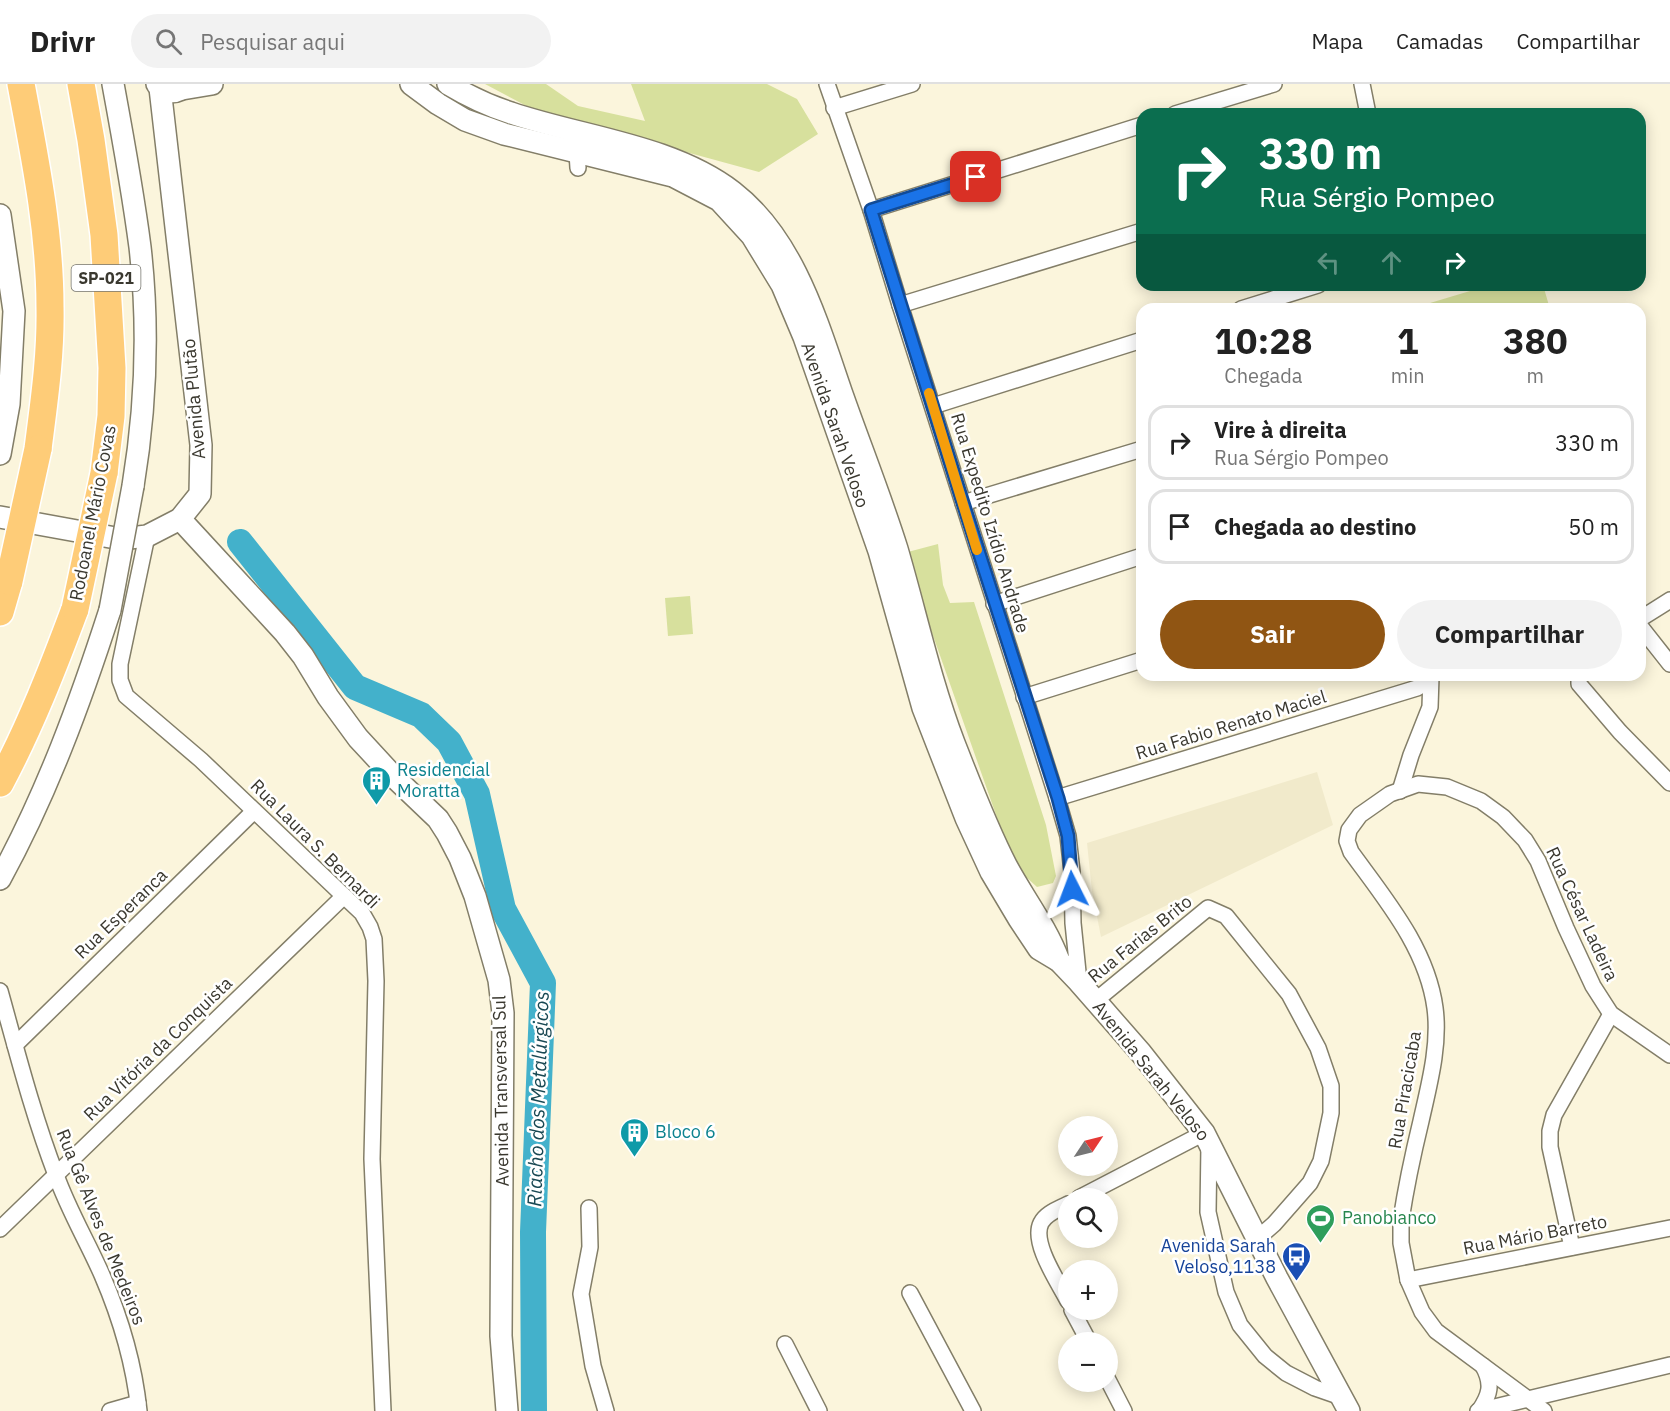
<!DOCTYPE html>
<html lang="pt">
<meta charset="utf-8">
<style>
body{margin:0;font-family:"IBM Plex Sans",sans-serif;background:#f2f2f2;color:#222;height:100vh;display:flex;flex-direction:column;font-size:22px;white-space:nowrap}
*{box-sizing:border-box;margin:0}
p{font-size:20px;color:#767676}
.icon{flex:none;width:33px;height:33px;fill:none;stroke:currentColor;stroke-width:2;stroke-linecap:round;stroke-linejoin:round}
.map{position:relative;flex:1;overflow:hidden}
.sheet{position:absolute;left:1136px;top:219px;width:510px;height:378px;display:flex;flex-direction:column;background:#fff;border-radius:18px;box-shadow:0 3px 15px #0003}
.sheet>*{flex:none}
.guide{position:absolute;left:1136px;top:24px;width:510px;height:183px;border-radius:18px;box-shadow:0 3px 15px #0003;background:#0b6e4f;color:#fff;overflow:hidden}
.needle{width:39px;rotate:55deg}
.fabs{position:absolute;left:1058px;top:1032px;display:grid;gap:12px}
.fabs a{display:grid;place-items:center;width:60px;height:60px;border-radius:50%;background:#fff;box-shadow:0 3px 15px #0003;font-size:30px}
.pin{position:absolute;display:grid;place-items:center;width:51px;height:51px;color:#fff;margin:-26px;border-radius:12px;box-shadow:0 3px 9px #0006}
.me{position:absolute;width:66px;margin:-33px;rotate:357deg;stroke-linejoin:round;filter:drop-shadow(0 0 4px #0008)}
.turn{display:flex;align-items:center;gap:21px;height:126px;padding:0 24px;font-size:27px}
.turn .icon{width:78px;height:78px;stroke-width:2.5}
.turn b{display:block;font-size:42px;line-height:51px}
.lanes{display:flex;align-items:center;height:57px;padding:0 24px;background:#0003;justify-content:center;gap:30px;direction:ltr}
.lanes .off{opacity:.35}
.eta{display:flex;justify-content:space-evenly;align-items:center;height:102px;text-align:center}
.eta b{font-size:36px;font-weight:700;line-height:42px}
.primary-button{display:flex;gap:12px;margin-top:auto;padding:12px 24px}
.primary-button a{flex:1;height:69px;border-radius:36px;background:#905513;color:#fff;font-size:24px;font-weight:700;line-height:69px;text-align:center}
.primary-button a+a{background:#f2f2f2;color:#222}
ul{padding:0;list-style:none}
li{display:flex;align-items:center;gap:18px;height:75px;margin:0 12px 9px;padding:0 12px;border:3px solid #e0e0e0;border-radius:18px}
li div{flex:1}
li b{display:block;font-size:22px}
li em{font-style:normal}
header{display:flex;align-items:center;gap:36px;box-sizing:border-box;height:84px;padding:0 30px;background:#fff;border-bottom:2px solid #e0e0e0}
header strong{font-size:28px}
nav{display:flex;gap:33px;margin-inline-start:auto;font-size:21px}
.search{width:420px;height:54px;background:#f2f2f2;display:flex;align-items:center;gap:15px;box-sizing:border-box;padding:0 21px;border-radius:33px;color:#767676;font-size:22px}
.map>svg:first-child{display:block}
.built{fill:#f1eacb}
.green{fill:#d7e09d}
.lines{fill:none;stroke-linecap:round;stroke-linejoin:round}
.river{stroke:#43b1cb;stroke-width:26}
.street-casing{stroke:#837e68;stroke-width:18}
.secondary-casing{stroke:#837e68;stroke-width:24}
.highway-casing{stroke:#fff;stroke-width:30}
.street{stroke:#fff;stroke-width:15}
.secondary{stroke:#fff;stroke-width:21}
.highway{stroke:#fecc78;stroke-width:27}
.secondary-bridge-casing{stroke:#837e68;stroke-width:24;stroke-linecap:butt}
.highway-bridge-casing{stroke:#fff;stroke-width:30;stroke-linecap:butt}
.secondary-bridge{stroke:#fff;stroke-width:21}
.highway-bridge{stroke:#fecc78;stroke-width:27}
.route-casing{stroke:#114b97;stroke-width:15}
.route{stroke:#1a73e8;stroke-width:10}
.slow{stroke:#f59e0b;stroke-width:10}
.labels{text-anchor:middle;stroke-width:5;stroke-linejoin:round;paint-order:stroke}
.shield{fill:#fff;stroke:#75746d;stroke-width:1.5}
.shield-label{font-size:16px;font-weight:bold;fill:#3a382f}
.street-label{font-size:18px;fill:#3a382f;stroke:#fff}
.culture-label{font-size:18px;fill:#0d838f;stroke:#fff;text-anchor:start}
.leisure-label{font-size:18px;fill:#27864d;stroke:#fff;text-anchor:start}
.transit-label{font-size:18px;fill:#164399;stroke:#fff;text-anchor:end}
.water-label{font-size:20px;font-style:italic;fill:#184853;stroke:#fff}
</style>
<header>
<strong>Drivr</strong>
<div class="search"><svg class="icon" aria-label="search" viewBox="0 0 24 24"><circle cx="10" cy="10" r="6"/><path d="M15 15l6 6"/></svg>Pesquisar aqui</div>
<nav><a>Mapa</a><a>Camadas</a><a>Compartilhar</a></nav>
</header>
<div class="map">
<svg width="1670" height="1327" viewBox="0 0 1670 1327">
<rect width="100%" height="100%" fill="#fbf5dc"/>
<path class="built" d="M1317,688L1333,741L1101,853L1092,807L1087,759Z"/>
<g class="green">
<path d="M485,0H546L578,22L645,37L631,0H767L797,15L818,50L759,88L536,27Z"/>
<path d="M1490,201H1543L1550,225H1410Z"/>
<path d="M938,460L943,501L950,519L974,518L1046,741L1056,792L1053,799L1037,803L1014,782L904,469Z"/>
<path d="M690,512L693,550L668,552L665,514Z"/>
</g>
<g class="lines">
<path class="river" d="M240,458L355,603L421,631L449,658L477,710L503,825L543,899L533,1148L534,1327"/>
<defs>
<g id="street">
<path d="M827,0L871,126L900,221L1057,714L1068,752L1072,788L1073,839L1079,898"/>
<path d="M1362,0L1368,30"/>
<path d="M834,24L912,0"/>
<path d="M1175,30L1274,0"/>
<path d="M577,68L578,84"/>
<path d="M871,126L1142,41"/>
<path d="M900,221L1142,147"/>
<path d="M1241,225L1318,201"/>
<path d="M933,322L1142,256"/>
<path d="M963,419L1142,365"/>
<path d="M147,452L120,580V596L126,612L201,676L344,812L362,829L370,843L374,855L376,897L372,1075L383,1327"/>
<path d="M994,520L1142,472"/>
<path d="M1640,535L1670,516"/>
<path d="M1640,542L1670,580"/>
<path d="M1579,591V600L1620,648L1670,699"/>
<path d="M1024,613L1142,576"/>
<path d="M1400,707L1411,671L1430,623L1431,593"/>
<path d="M1057,714L1417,604L1429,597L1431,591"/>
<path d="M0,907C17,968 33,1031 56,1091C68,1125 87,1157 102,1191C121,1235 134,1279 139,1327"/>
<path d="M1095,917L1208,824L1226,832L1289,910L1318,964L1331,1002V1029L1321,1077L1310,1099L1274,1140L1258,1154"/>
<path d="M15,961L254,727"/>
<path d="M1209,1061L1208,1128L1226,1208L1240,1241L1265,1272L1286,1289L1315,1304L1341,1313"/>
<path d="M1079,1114L1204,1049"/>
<path d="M1068,1120C1059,1125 1046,1129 1041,1139C1031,1159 1059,1199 1068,1217"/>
<path d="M589,1124L590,1163L581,1210L593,1282L606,1327"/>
<path d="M0,1145L344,812"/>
<path d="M1572,1163L1550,1063V1047L1554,1031L1611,930"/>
<path d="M1408,1196L1670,1144"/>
<path d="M910,1209L973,1327"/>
<path d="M1072,1226L1089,1258"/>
<path d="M785,1260L819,1327"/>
<path d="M1107,1294L1124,1327"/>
<path d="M110,1327L138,1319"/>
<path d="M1478,1327L1670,1281"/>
<path d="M1479,1327C1490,1311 1493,1300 1483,1282"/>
<path d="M1544,1327L1436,1247L1422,1228L1408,1196L1401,1159V1136C1406,1103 1413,1070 1421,1037C1429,1001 1440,961 1435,924C1427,864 1385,815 1351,768L1347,757L1349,746L1360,731L1390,710L1418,700L1447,703L1481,717L1503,733L1525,756L1538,777L1566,844L1593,902L1611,930L1670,971"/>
</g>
<g id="secondary">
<path d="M113,0C123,54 133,109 140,163C149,242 146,323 133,402"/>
<path d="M157,0C166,11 178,10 187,0"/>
<path d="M411,0L438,20L465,36L504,50L673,92L719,116L752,152L782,201L804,253L879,467L923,624L966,734L991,788L1019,835L1039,865L1059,877L1079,898L1141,969L1204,1049L1277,1194L1349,1327"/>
<path d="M448,0C468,12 489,22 511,29C581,53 672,61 733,108C795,156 818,241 843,313C861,364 881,414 897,465C916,530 930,596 954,659C970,700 986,742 1006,781C1023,813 1046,842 1059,877"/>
<path d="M182,5L212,0"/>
<path d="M0,131L14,227L9,320L0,370"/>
<path d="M0,433L121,455L147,452L180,435L200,410L201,361L160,4"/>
<path d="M180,435L285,549L303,572L328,613L358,654L395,694L438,735L447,749L460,774L475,812L499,896L503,929L501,1252L507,1327"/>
<path d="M0,795C47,709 80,619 110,526"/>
</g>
<g id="highway">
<path d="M21,0C35,74 50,148 50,223C51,271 44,318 38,365"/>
<path d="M81,0L91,56L104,151L112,284L111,332L104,389"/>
<path d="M0,528L9,497"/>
<path d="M0,699C30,643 53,584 75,525"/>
</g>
</defs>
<use href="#street" class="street-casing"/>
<use href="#secondary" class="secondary-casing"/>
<use href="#highway" class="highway-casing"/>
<use href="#street" class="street"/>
<use href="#secondary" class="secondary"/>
<use href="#highway" class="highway"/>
<defs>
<path id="secondary-bridge" d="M110,526L133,402"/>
<g id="highway-bridge">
<path d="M9,497L38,365"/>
<path d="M75,525L104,389"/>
</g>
</defs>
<use href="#secondary-bridge" class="secondary-bridge-casing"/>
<use href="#highway-bridge" class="highway-bridge-casing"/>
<use href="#secondary-bridge" class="secondary-bridge"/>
<use href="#highway-bridge" class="highway-bridge"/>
</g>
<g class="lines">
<defs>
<path id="route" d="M976,93L871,126L963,419L1058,714L1068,752L1072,805"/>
</defs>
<use href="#route" class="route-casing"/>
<use href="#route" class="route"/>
<path class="slow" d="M929,309L977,466"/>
</g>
<defs>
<symbol id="building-pin" viewBox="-11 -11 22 30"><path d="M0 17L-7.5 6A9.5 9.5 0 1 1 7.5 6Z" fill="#0f9aa8" stroke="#fff"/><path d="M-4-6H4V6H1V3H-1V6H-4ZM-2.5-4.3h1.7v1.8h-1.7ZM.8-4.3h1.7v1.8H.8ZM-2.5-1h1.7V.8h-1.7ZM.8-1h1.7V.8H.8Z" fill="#fff"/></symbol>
<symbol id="stadium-pin" viewBox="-11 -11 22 30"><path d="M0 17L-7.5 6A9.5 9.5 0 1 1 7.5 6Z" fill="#2e9e5b" stroke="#fff"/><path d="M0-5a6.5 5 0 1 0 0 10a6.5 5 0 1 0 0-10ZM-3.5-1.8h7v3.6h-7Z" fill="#fff"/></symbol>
<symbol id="bus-pin" viewBox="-11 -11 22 30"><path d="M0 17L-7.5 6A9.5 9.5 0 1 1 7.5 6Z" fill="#1a4fb4" stroke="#fff"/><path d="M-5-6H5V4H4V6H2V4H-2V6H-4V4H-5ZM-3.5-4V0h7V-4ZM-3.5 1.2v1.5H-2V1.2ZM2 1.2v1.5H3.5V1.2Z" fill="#fff"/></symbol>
</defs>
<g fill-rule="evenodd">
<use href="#building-pin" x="360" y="680" width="33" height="45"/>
<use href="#building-pin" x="618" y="1032" width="33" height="45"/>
<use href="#stadium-pin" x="1304" y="1118" width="33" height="45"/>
<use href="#bus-pin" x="1280" y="1156" width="33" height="45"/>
</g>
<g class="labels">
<rect class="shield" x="71.5" y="181" width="69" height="26" rx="4.5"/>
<g class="shield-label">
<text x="106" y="200">SP-021</text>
</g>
<g class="street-label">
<text transform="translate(194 315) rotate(-95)" y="6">Avenida Plutão</text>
<text transform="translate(835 341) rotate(71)" y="6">Avenida Sarah Veloso</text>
<text transform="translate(93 429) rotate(-79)" y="6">Rodoanel Mário Covas</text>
<text transform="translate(990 439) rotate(73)" y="6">Rua Expedito Izídio Andrade</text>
<text transform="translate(1231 641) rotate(-17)" y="6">Rua Fabio Renato Maciel</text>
<text transform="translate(315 760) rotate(45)" y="6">Rua Laura S. Bernardi</text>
<text transform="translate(121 830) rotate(-44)" y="6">Rua Esperanca</text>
<text transform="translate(1582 830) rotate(65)" y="6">Rua César Ladeira</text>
<text transform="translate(1140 855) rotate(-39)" y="6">Rua Farias Brito</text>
<text transform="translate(158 965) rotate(-44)" y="6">Rua Vitória da Conquista</text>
<text transform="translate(1151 987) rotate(51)" y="6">Avenida Sarah Veloso</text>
<text transform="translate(1405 1006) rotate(-80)" y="6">Rua Piracicaba</text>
<text transform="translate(501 1007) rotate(-91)" y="6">Avenida Transversal Sul</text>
<text transform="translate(101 1143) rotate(68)" y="6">Rua Gê Alves de Medeiros</text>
<text transform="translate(1535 1151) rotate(-11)" y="6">Rua Mário Barreto</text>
</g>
<g class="culture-label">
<text x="397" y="692">Residencial<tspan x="397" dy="21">Moratta</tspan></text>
<text x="655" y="1054">Bloco 6</text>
</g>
<g class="leisure-label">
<text x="1342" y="1140">Panobianco</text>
</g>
<g class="transit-label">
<text x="1276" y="1168">Avenida Sarah<tspan x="1276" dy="21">Veloso,1138</tspan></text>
</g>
<g class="water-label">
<text transform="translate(538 1015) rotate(-88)" y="7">Riacho dos Metalúrgicos</text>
</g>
</g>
</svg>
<div class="fabs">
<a><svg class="needle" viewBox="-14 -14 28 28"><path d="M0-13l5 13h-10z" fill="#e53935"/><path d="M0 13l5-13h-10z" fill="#767676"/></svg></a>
<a><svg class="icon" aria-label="search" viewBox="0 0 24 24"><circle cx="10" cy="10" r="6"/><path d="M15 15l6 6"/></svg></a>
<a>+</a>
<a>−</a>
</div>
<div class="pin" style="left:976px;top:93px;background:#d93025"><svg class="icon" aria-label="arrive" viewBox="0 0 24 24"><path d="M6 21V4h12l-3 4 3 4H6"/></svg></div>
<svg class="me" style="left:1072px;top:805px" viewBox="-20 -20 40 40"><path d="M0-17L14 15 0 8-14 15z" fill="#1a73e8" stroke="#fff" stroke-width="4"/></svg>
<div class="guide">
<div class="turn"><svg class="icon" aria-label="right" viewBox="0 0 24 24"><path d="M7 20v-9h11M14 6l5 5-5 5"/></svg><div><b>330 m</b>Rua Sérgio Pompeo</div></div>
<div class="lanes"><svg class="icon off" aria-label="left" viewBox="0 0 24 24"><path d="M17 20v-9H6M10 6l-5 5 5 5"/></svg><svg class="icon off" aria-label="ahead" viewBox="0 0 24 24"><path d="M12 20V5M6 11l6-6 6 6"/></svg><svg class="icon" aria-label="right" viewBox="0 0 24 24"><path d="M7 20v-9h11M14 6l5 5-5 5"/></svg></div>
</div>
<section class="sheet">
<div class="eta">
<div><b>10:28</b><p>Chegada</p></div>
<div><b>1</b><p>min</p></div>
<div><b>380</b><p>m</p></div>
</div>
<ul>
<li><svg class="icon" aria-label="right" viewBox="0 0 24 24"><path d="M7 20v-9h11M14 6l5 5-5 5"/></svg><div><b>Vire à direita</b><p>Rua Sérgio Pompeo</p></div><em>330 m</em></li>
<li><svg class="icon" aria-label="arrive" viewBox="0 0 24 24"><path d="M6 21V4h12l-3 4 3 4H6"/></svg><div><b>Chegada ao destino</b></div><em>50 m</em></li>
</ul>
<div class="primary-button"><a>Sair</a><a>Compartilhar</a></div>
</section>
</div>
